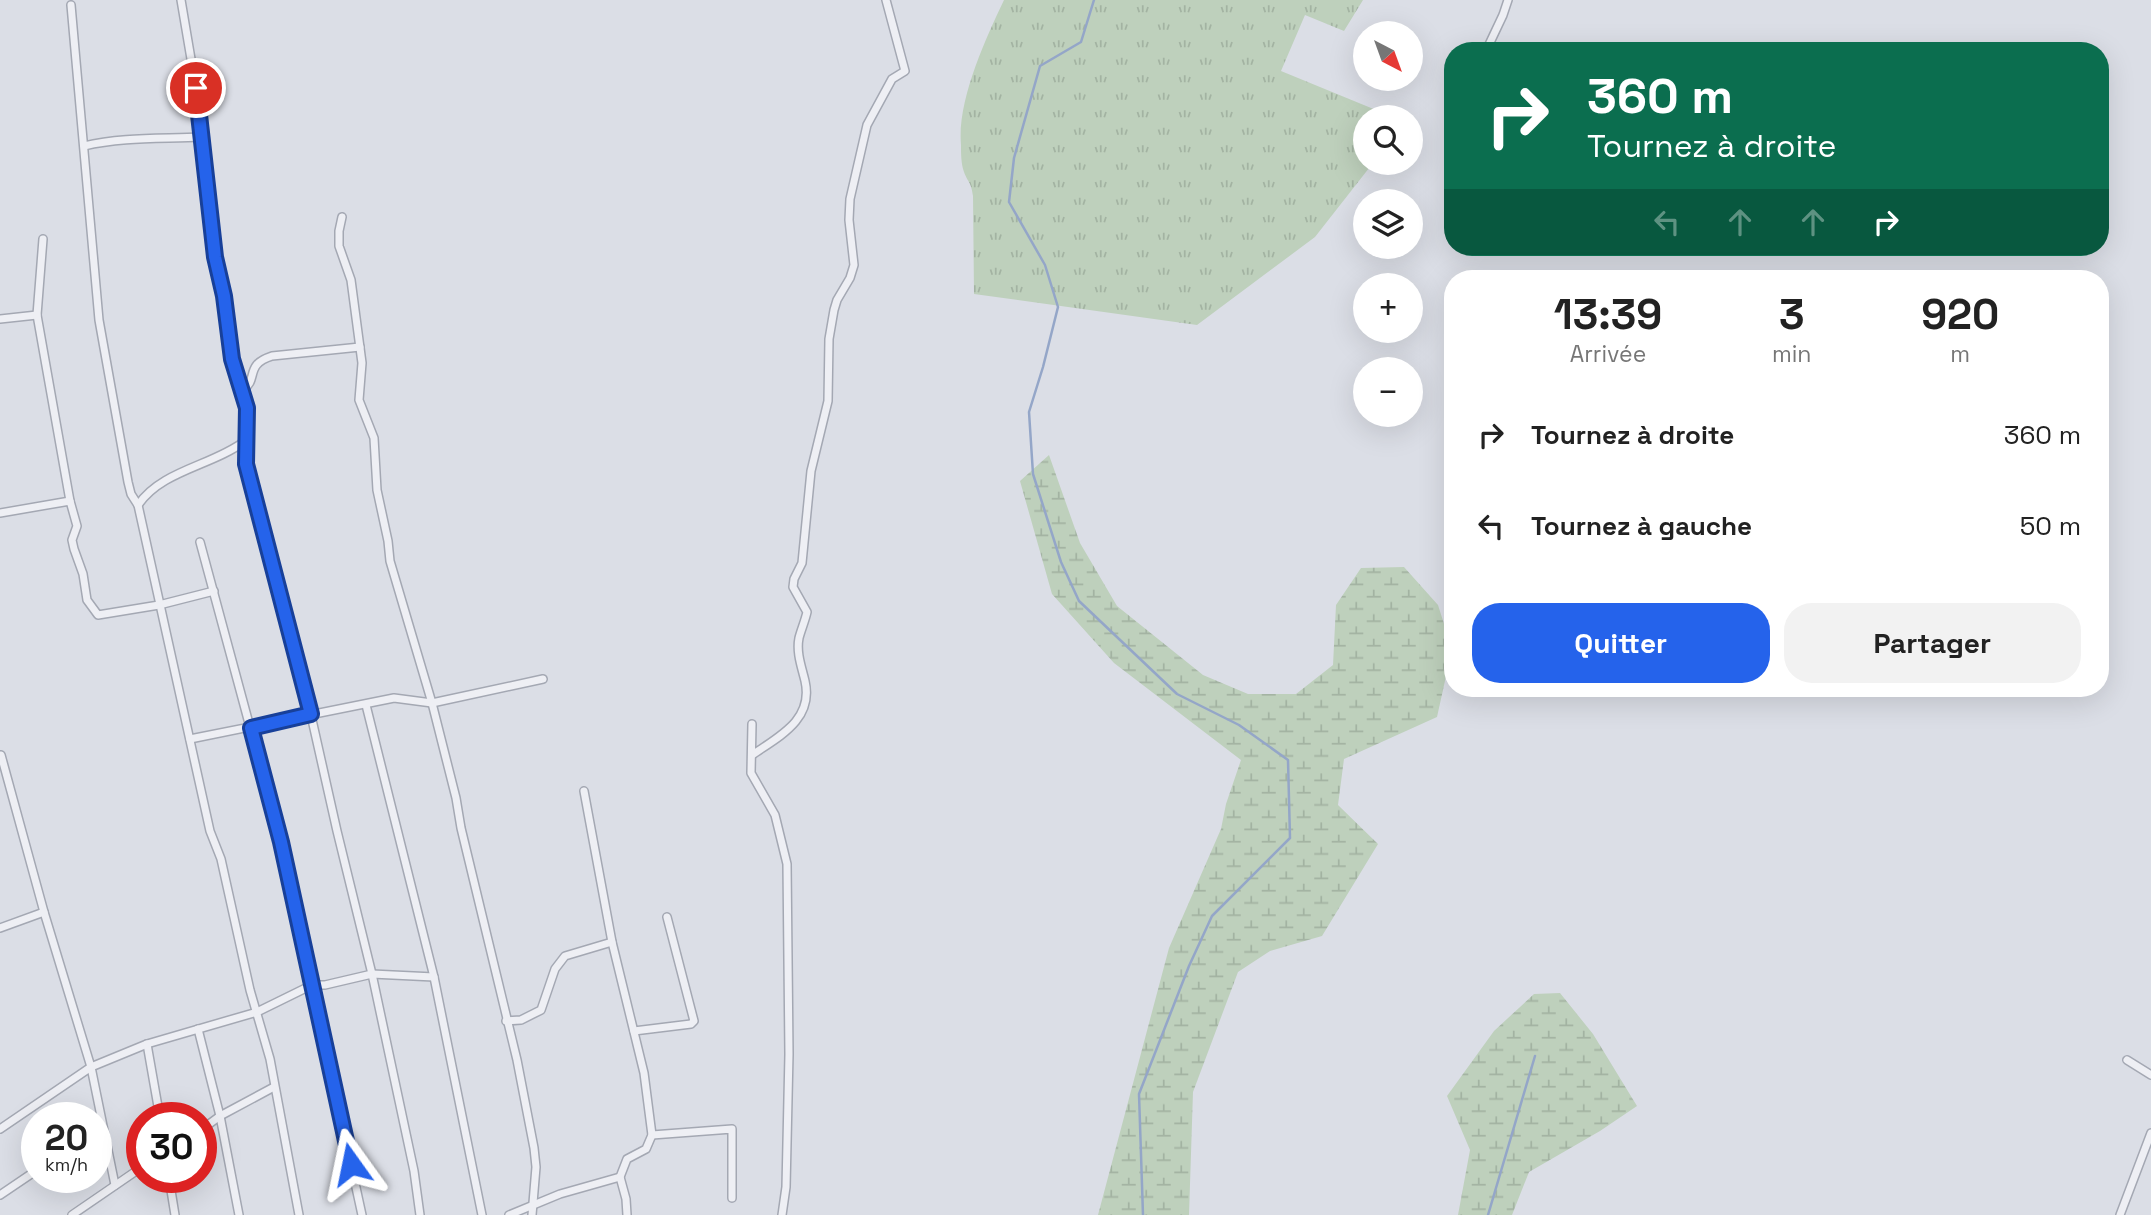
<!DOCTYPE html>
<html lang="fr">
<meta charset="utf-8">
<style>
body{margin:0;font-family:"Space Grotesk",sans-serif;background:#f2f2f2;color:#222;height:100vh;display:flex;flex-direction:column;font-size:26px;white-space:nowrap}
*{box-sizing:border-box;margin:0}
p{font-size:23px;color:#767676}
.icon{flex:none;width:38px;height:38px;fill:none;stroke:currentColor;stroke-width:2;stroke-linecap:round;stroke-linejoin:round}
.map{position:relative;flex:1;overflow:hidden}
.drawer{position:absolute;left:1444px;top:270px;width:665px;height:427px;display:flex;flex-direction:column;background:#fff;border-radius:28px;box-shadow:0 7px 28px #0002}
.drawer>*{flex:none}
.guide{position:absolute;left:1444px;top:42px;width:665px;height:214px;border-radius:28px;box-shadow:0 7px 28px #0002;background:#0b6e4f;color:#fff;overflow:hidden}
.needle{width:46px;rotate:139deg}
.buttons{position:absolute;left:1353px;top:21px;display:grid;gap:14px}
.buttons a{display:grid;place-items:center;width:70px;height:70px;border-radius:50%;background:#fff;box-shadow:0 7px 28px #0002;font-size:35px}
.speed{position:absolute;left:21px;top:1102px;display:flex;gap:14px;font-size:35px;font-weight:700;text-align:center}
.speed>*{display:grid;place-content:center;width:91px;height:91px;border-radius:50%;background:#fff;box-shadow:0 7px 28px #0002;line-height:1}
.speed small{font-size:18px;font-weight:400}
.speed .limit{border:10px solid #d22;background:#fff;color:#111}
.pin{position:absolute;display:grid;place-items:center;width:60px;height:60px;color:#fff;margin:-30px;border:4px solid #fff;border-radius:50%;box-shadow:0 2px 7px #0007}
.me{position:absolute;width:77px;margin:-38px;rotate:348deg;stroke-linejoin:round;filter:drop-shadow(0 0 5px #0008)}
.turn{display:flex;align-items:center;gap:24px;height:147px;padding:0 28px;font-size:32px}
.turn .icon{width:91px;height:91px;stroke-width:2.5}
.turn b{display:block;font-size:49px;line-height:60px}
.lanes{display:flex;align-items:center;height:66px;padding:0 28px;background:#0003;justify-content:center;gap:35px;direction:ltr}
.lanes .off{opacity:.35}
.eta{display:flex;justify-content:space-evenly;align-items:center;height:119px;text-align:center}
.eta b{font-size:42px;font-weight:600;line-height:49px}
.cta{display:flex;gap:14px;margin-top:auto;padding:14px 28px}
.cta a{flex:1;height:80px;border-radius:28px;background:#2563eb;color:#fff;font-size:28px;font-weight:600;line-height:80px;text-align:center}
.cta a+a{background:#f2f2f2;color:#222}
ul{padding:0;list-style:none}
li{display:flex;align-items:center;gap:21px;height:91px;padding:0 28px}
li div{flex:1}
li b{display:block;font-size:26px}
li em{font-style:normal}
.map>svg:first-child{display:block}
.grass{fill:url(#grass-tufts)}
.wetland{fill:url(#wetland-marsh)}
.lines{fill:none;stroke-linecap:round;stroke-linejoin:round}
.stream{stroke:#94a6c8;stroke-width:2.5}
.minor-casing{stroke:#a4a8b3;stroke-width:10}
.minor{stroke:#eeeff4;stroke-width:7}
.route-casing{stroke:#184099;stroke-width:18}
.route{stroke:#2563eb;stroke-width:12}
</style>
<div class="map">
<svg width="2151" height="1215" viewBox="0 0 2151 1215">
<defs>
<pattern id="grass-tufts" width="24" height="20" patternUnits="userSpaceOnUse" patternTransform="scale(1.75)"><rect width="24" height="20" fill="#bed0bc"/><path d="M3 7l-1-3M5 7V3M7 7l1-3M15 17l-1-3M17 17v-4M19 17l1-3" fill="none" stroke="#a3b3a2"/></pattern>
<pattern id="wetland-marsh" width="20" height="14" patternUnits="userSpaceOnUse" patternTransform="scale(1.75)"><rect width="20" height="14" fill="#bed0bc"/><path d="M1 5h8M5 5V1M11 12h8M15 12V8" fill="none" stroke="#a3b3a2"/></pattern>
</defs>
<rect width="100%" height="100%" fill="#dbdee6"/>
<path class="grass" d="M1004,0H1363L1344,31L1305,15L1281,71L1393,117H1365V163H1373L1315,237L1197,325L974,294L973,196C971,181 968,183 964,172C961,164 961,153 961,145C957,101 985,40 1004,0Z"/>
<g class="wetland">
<path d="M1049,455L1080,543L1117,606L1203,675L1248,694H1296L1333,665L1336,605L1361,568L1404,567L1438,605L1452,649L1437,717L1344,759L1338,805L1378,844L1322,936L1270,951L1238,972L1193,1092L1189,1215H1098L1169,948L1221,829L1226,804L1241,760L1114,663L1052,594L1020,481Z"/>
<path d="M1560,993L1593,1034L1637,1106L1600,1131L1529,1172L1512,1215H1458L1470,1150L1447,1096L1494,1031L1534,994Z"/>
</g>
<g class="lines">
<g class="stream">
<path d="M1094,0L1081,42L1040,66L1014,158L1009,202L1045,265L1058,307L1043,367L1029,412L1033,474L1061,562L1079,601L1177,694L1239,725L1288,760L1290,838L1212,916L1189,966L1139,1094L1143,1215"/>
<path d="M1488,1215L1535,1056"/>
</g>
<defs>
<g id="minor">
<path d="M181,0L200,112L215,257L224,296L232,359L247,408L246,464L302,675L337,831L372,974L414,1171L420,1215"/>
<path d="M71,5L99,320L128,482L131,494L138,505L210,831L221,859L250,990L270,1059L299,1215"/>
<path d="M1486,51L1503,15L1508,0"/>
<path d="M84,146C122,137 161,139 201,137"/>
<path d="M342,217L339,231V246L351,280L362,363L359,400L374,438L377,490L388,541L390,561L432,703L456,798L461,828L517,1060L534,1148L536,1167L532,1215"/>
<path d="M43,239L37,315L70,501L77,526L72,540L74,549L83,574L87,600L98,615L159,605L214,591"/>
<path d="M0,319L37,315"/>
<path d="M243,390C259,379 244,365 272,356L360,347"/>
<path d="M138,505C162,470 212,466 245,441"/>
<path d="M0,513L70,501"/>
<path d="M200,542L281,842L362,1215"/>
<path d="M366,705L434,977L482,1215"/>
<path d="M752,724L751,773L775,815L787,864L789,1054L786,1187L782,1215"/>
<path d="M190,739L394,698L432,703L543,679"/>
<path d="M1,755L44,912L91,1067L115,1185"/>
<path d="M752,755C778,737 814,720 805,681C802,668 796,653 799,638C801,630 805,621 807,612L793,587L794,579L802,563L811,471L828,401L829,339L834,310L837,300L850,278L854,265L849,220L850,199L867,125L892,79L905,71L886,0"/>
<path d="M0,928L44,912"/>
<path d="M506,1021L521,1020L541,1010L555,969L565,956L612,942"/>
<path d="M198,1029L220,1116L239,1215"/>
<path d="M634,1031L691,1024L694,1021L667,917"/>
<path d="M147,1044L160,1118"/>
<path d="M2127,1060L2151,1075"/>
<path d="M0,1129L91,1067L147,1044L257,1012L312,985H325L372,974L434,977"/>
<path d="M201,1130L220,1116L274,1087"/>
<path d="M652,1135L732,1129V1198"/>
<path d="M620,1177L626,1199L627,1215"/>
<path d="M169,1178L175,1215"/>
<path d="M0,1195L37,1170"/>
<path d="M72,1215L142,1167"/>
<path d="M509,1215L560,1194L620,1177L627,1159L646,1149L652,1135L644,1073L612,942L584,791"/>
<path d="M2120,1215L2151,1133"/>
</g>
</defs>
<use href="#minor" class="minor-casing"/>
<use href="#minor" class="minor"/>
</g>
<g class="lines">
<defs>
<path id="route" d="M196,88L215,257L224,296L232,359L247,408L246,464L311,714L251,728L281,842L351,1164"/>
</defs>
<use href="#route" class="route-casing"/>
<use href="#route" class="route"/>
</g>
</svg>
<div class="buttons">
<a><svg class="needle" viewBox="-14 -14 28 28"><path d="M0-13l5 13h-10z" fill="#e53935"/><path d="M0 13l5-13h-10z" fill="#767676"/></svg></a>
<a><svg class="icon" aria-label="search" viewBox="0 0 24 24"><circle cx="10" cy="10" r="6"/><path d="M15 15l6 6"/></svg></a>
<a><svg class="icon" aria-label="layers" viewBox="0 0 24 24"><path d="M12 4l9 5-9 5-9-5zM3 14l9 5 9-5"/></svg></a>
<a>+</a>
<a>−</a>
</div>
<div class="speed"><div>20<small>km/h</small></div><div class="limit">30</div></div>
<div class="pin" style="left:196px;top:88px;background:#d93025"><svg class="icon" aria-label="arrive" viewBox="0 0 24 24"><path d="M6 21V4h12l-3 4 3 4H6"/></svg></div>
<svg class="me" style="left:351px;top:1164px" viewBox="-20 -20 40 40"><path d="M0-17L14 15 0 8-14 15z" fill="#2563eb" stroke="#fff" stroke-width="4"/></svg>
<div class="guide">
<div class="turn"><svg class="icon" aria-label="right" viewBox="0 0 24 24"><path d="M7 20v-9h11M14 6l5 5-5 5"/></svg><div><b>360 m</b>Tournez à droite</div></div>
<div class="lanes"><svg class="icon off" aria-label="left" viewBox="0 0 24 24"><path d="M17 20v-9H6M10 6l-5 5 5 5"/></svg><svg class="icon off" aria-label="ahead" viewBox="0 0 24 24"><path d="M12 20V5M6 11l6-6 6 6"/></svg><svg class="icon off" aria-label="ahead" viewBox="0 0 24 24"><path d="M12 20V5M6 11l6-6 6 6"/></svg><svg class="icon" aria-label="right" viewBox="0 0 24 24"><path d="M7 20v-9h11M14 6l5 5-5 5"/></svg></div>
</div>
<section class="drawer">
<div class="eta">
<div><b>13:39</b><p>Arrivée</p></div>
<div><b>3</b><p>min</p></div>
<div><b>920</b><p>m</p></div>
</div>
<ul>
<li><svg class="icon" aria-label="right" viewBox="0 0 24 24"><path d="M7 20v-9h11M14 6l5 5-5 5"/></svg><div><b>Tournez à droite</b></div><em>360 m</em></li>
<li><svg class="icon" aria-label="left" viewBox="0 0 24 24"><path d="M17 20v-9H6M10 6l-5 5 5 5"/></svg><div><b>Tournez à gauche</b></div><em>50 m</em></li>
</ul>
<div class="cta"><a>Quitter</a><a>Partager</a></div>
</section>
</div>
